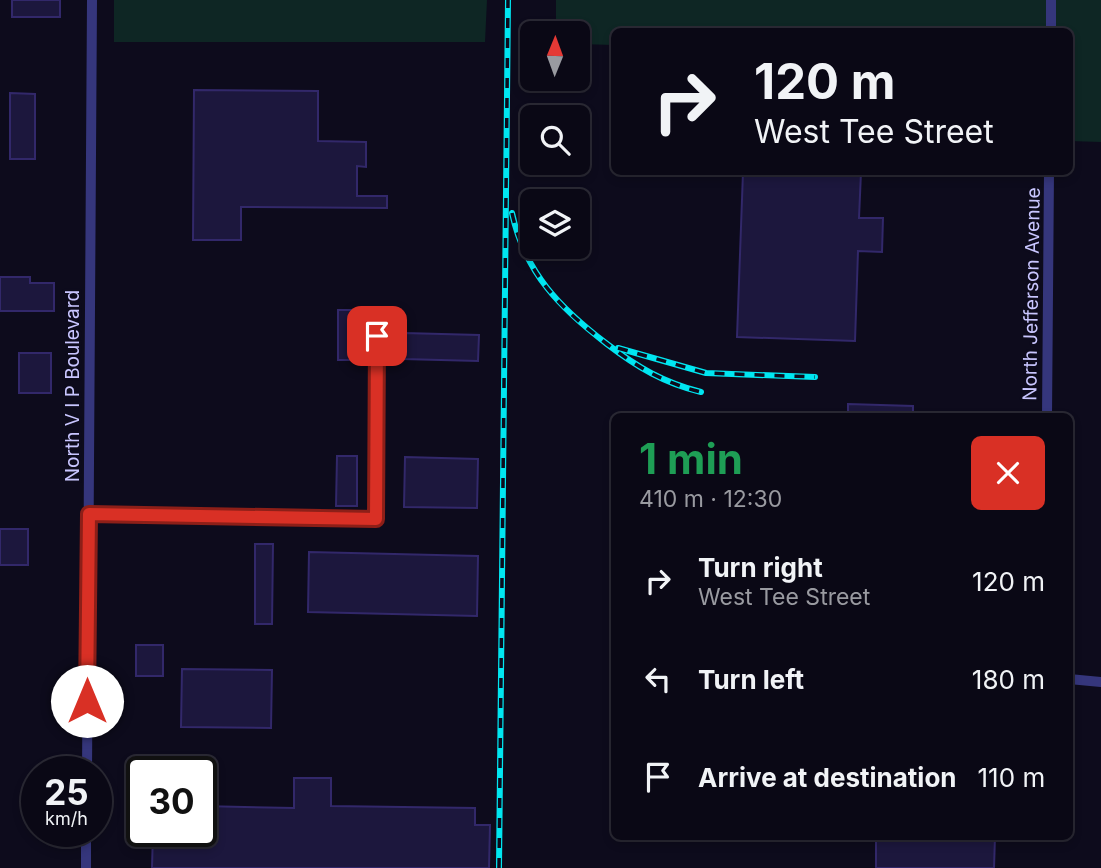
<!DOCTYPE html>
<meta charset="utf-8">
<style>
body{margin:0;font-family:Inter,sans-serif;background:#13111e;color:#f1f3f6;height:100vh;display:flex;flex-direction:column;font-size:26px;white-space:nowrap}
*{box-sizing:border-box;margin:0}
p{font-size:23px;color:#999aa0}
.icon{flex:none;width:38px;height:38px;fill:none;stroke:currentColor;stroke-width:2;stroke-linecap:round;stroke-linejoin:round}
.map{position:relative;flex:1;overflow:hidden}
.drawer{position:absolute;left:611px;top:413px;width:462px;height:427px;display:flex;flex-direction:column;background:#0a0815;border-radius:10px;box-shadow:0 4px 10px #0003,0 0 0 2px #2a2934}
.drawer>*{flex:none}
.guide{position:absolute;left:611px;top:28px;width:462px;height:147px;border-radius:10px;box-shadow:0 4px 10px #0003,0 0 0 2px #2a2934;background:#0a0815;color:#f1f3f6;overflow:hidden}
.needle{width:46px;rotate:1deg}
.tools{position:absolute;left:520px;top:21px;display:grid;gap:14px}
.tools a{display:grid;place-items:center;width:70px;height:70px;border-radius:10px;background:#0a0815;box-shadow:0 4px 10px #0003,0 0 0 2px #2a2934;font-size:35px}
.speed{position:absolute;left:21px;top:756px;display:flex;gap:14px;font-size:35px;font-weight:700;text-align:center}
.speed>*{display:grid;place-content:center;width:91px;height:91px;border-radius:50%;background:#0a0815;box-shadow:0 4px 10px #0003,0 0 0 2px #2a2934;line-height:1}
.speed small{font-size:18px;font-weight:400}
.speed .limit{border:4px solid #111;border-radius:10px;background:#fff;color:#111}
.pin{position:absolute;display:grid;place-items:center;width:60px;height:60px;color:#fff;margin:-30px;border-radius:14px;box-shadow:0 4px 10px #0006}
.me{position:absolute;width:77px;margin:-38px;rotate:0deg;stroke-linejoin:round;filter:drop-shadow(0 0 5px #0008)}
.turn{display:flex;align-items:center;gap:24px;height:147px;padding:0 28px;font-size:32px}
.turn .icon{width:91px;height:91px;stroke-width:2.5}
.turn b{display:block;font-size:49px;line-height:60px}
.round{display:grid;place-items:center;flex:none;width:74px;height:74px;border-radius:10px;background:#13111e}
.summary{display:flex;align-items:center;justify-content:space-between;height:119px;padding:0 28px}
h1{font-size:42px;font-weight:700;line-height:52px;color:#1e9e55}
ul{padding:0;list-style:none}
li{display:flex;align-items:center;gap:21px;height:98px;padding:0 28px}
li div{flex:1}
li b{display:block;font-size:26px}
li em{font-style:normal}
.map>svg:first-child{display:block}
.green{fill:#0e2624}
.building{fill:#1c173d;stroke:#32286a;stroke-width:2}
.lines{fill:none;stroke-linecap:round;stroke-linejoin:round}
.street{stroke:#35367c;stroke-width:10}
.rail-casing{stroke:#00e6f1;stroke-width:6}
.rail{stroke:#0d0b1c;stroke-width:3.5;stroke-dasharray:10;stroke-linecap:butt}
.route-casing{stroke:#8d1f18;stroke-width:18}
.route{stroke:#d93025;stroke-width:12}
.labels{text-anchor:middle;stroke-width:5;stroke-linejoin:round;paint-order:stroke}
.street-label{font-size:19px;fill:#c9c6ff;stroke:#0d0b1c}
</style>
<div class="map">
<svg width="1101" height="868" viewBox="0 0 1101 868">
<rect width="100%" height="100%" fill="#0d0b1c"/>
<g class="green">
<path d="M114,0H487L485,42H114Z"/>
<path d="M556,0H1101V142L1069,141V32H614V45L578,44V33H556Z"/>
</g>
<g class="building">
<rect x="12" y="0" width="48" height="17"/>
<path d="M194,90L318,91V141L366,142V167L357,166V196H387V208L241,207V240H193Z"/>
<path d="M10,93L35,94V159H10Z"/>
<path d="M743,172H861L859,218H883L882,252L858,251L855,341L737,337Z"/>
<path d="M0,277H30V283H54V311H0Z"/>
<path d="M338,310H359L358,360H338Z"/>
<path d="M404,333L479,335L478,361L403,359Z"/>
<rect x="19" y="353" width="32" height="40"/>
<path d="M848,404L913,406V416H848Z"/>
<path d="M337,456H357V506H336Z"/>
<path d="M405,457L478,459L477,508L404,507Z"/>
<rect x="0" y="529" width="28" height="36"/>
<path d="M255,544H273L272,624H255Z"/>
<path d="M309,552L478,556L477,616L308,612Z"/>
<rect x="136" y="645" width="27" height="31"/>
<path d="M182,669L272,670L271,728L181,727Z"/>
<path d="M294,778H331V806L475,808V825H490L489,868H152L153,831H201V806L294,808Z"/>
<path d="M876,836H995L994,868H876Z"/>
</g>
<g class="lines">
<g class="street">
<path d="M1051,32V0"/>
<path d="M1047,416L1049,172"/>
<path d="M89,514L376,519L377,336"/>
<path d="M1069,679L1101,682"/>
<path d="M87,772L92,0"/>
<path d="M86,868V831"/>
</g>
<defs>
<g id="rail">
<path d="M512,213C525,273 560,308 607,344C637,367 664,383 701,392"/>
<path d="M618,348L706,373L815,377"/>
<path d="M499,868L508,0"/>
</g>
</defs>
<use href="#rail" class="rail-casing"/>
<use href="#rail" class="rail"/>
</g>
<g class="lines">
<defs>
<path id="route" d="M87,701L89,514L376,519L377,336"/>
</defs>
<use href="#route" class="route-casing"/>
<use href="#route" class="route"/>
</g>
<g class="labels">
<g class="street-label">
<text transform="translate(1031 294) rotate(-89)" y="7">North Jefferson Avenue</text>
<text transform="translate(72 386) rotate(-90)" y="7">North V I P Boulevard</text>
</g>
</g>
</svg>
<div class="tools">
<a><svg class="needle" viewBox="-14 -14 28 28"><path d="M0-13l5 13h-10z" fill="#e53935"/><path d="M0 13l5-13h-10z" fill="#999aa0"/></svg></a>
<a><svg class="icon" aria-label="search" viewBox="0 0 24 24"><circle cx="10" cy="10" r="6"/><path d="M15 15l6 6"/></svg></a>
<a><svg class="icon" aria-label="layers" viewBox="0 0 24 24"><path d="M12 4l9 5-9 5-9-5zM3 14l9 5 9-5"/></svg></a>
</div>
<div class="speed"><div>25<small>km/h</small></div><div class="limit">30</div></div>
<div class="pin" style="left:377px;top:336px;background:#d93025"><svg class="icon" aria-label="arrive" viewBox="0 0 24 24"><path d="M6 21V4h12l-3 4 3 4H6"/></svg></div>
<svg class="me" style="left:87px;top:701px" viewBox="-20 -20 40 40"><circle r="19" fill="#fff"/><path d="M0-13L10 11 0 6-10 11z" fill="#d93025"/></svg>
<div class="guide">
<div class="turn"><svg class="icon" aria-label="right" viewBox="0 0 24 24"><path d="M7 20v-9h11M14 6l5 5-5 5"/></svg><div><b>120 m</b>West Tee Street</div></div>
</div>
<section class="drawer">
<div class="summary"><div><h1>1 min</h1><p>410 m · 12:30</p></div><a class="round" style="background:#d93025;color:#fff"><svg class="icon" aria-label="close" viewBox="0 0 24 24"><path d="M6 6l12 12M18 6L6 18"/></svg></a></div>
<ul>
<li><svg class="icon" aria-label="right" viewBox="0 0 24 24"><path d="M7 20v-9h11M14 6l5 5-5 5"/></svg><div><b>Turn right</b><p>West Tee Street</p></div><em>120 m</em></li>
<li><svg class="icon" aria-label="left" viewBox="0 0 24 24"><path d="M17 20v-9H6M10 6l-5 5 5 5"/></svg><div><b>Turn left</b></div><em>180 m</em></li>
<li><svg class="icon" aria-label="arrive" viewBox="0 0 24 24"><path d="M6 21V4h12l-3 4 3 4H6"/></svg><div><b>Arrive at destination</b></div><em>110 m</em></li>
</ul>
</section>
</div>
